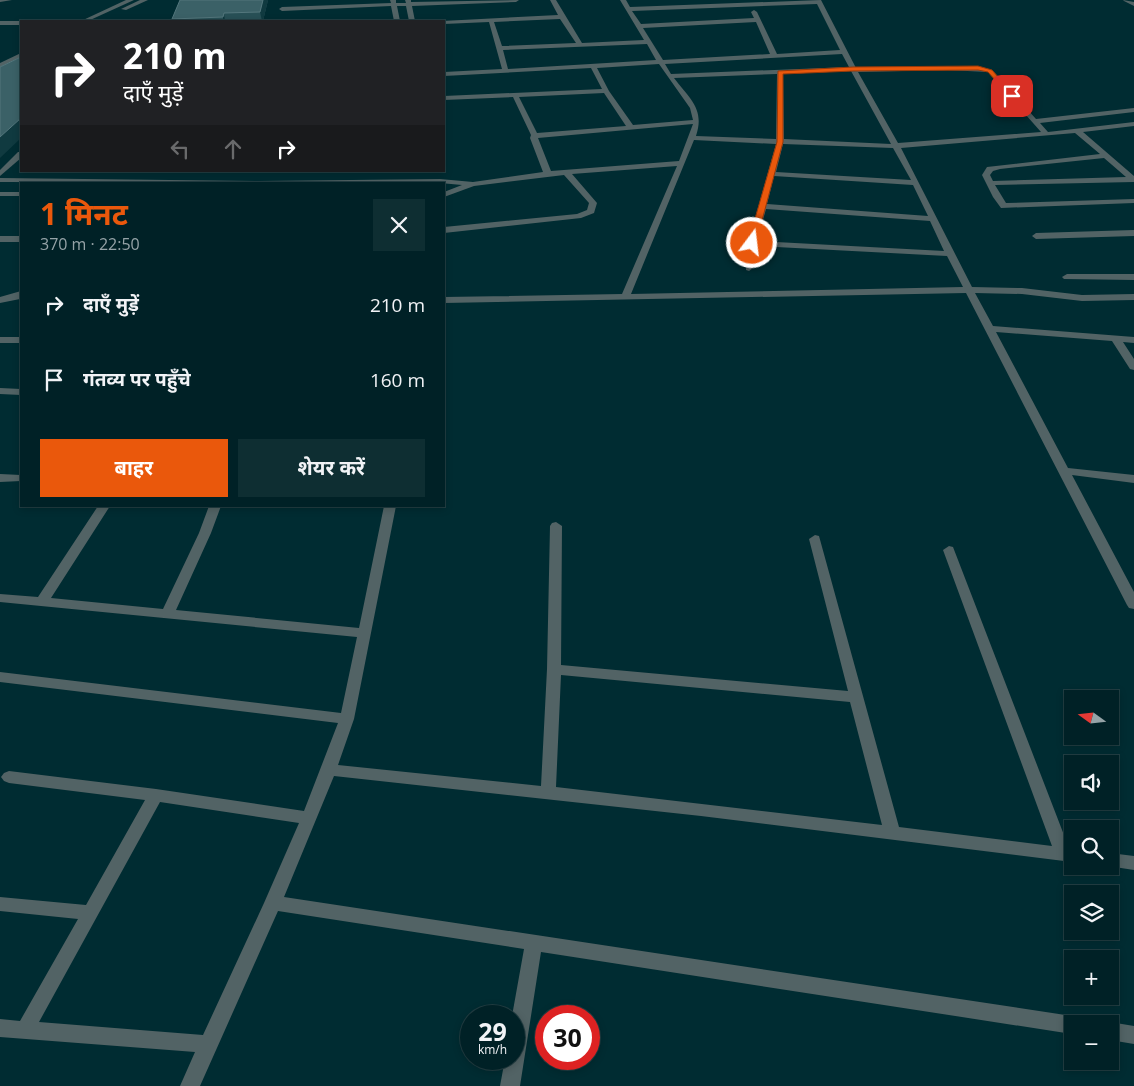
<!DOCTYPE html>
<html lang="hi">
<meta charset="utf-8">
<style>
body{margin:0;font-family:"Open Sans","Noto Sans Devanagari",sans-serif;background:#0e2e32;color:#f1f3f6;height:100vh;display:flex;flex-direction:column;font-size:19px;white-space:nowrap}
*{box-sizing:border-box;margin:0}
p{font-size:16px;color:#95a3a7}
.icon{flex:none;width:28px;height:28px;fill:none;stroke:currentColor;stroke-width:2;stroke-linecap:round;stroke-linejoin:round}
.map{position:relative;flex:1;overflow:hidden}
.details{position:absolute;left:20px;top:182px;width:425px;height:325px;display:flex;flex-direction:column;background:#002126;border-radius:0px;box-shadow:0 2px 8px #0003,0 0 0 1px #223e43}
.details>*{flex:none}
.guide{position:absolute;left:20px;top:20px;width:425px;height:152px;border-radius:0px;box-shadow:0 2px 8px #0003,0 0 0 1px #223e43;background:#202124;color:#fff;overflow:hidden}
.needle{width:32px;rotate:285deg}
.tools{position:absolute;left:1064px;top:690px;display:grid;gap:10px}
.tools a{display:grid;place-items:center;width:55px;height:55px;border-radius:0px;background:#002126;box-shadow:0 2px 8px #0003,0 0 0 1px #223e43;font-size:25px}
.speed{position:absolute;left:460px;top:1005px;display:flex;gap:10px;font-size:25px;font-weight:700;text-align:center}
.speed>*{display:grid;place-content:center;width:65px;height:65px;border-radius:50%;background:#002126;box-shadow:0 2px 8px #0003,0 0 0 1px #223e43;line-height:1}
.speed small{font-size:12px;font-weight:400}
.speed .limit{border:8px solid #d22;background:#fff;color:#111}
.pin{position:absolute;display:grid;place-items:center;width:42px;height:42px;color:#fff;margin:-21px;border-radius:10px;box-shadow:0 2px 8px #0006}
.me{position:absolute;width:55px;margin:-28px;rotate:15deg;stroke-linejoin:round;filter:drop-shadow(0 0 4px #0008)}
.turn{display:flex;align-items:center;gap:18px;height:105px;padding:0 20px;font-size:22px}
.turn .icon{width:65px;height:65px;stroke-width:2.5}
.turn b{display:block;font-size:35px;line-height:42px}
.lanes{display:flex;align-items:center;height:48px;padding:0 20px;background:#0003;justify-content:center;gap:25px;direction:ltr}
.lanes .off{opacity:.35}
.round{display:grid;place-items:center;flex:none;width:52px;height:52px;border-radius:0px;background:#0e2e32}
.summary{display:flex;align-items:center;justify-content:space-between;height:85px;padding:0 20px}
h1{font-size:30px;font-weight:700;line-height:38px;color:#ea580c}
.primary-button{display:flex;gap:10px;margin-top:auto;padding:10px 20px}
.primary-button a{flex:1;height:58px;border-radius:0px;background:#ea580c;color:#fff;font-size:20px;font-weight:700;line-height:58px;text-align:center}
.primary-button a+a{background:#0e2e32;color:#f1f3f6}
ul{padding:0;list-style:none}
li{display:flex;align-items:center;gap:15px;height:75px;padding:0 20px}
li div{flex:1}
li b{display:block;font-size:19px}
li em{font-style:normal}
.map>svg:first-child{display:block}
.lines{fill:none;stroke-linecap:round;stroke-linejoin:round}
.minor{fill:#526365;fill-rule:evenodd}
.wall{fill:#285056}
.shaded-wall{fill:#103a40}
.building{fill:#3b6167;stroke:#54777d}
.route{fill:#ea580c;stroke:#983908}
</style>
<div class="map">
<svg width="1134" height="1086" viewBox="0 0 1134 1086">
<rect width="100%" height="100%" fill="#002c32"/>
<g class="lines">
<g class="minor">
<path d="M0,0H12L0,2Z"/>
<path d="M126,0H134L88,21H81Z"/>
<path d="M140,0H148L126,10L121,9Z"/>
<path d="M390,0H396V3H406L405,0H411V2L519,0L516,2L412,6L415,21H409L406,6H397L400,21H394L391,6L282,11L279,9L282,7L391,3Z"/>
<path d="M550,0H556L582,43L644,40L620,0H626L630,7L821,0L856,68L947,66L992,70L1036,119L1134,108V112L1040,123L1048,132L1134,122V126L1083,132L1134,176V182L995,185L1006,203L1134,199V203L1001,208L993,197L982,175L987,167L1100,154L1075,133L901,148L972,287L1022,288L1082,295L1134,294V300L1082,301L1022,294L975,293L993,326L1134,337V343L1123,342L1134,359V370L1130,369L1112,341L996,332L1068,468L1134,475V483L1072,475L1134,592V609L1129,608L1127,605L966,293L444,303V297L622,294L677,166L572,174L597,203L594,213L581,218L444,233V227L577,214L587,210L589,203L564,175L474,186L444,197V192L462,185L440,183L0,182V178L259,181L440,179L473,182L543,172L530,138L531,135L513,97L444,100V96L602,89L591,68L444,76V72L502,69L489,22L444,24V21H442L558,15ZM817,4L840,50L777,54L757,12L754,10L751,12L754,18L641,24L632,11ZM560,19L576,43L502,46L494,22ZM756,22L770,54L663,60L643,28ZM647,44L656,60L508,69L503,50ZM842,54L849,67L671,74L665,64ZM659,64L690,108L693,120L633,125L609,91L597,68ZM947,70L988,72L1041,132L898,143L858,72ZM851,71L891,144L784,139L783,74ZM777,74L776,139L696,136C705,109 690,99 674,78ZM604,93L626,126L537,133L519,97ZM693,124L679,161L551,171L538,138ZM694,140L776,144L748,243L746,270L749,271L753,268L756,246L947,256L963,287L631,294ZM783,144L893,148L911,180L776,172ZM1104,158L1126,177L993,181L990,175L993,171L1000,169ZM774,176L913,185L928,216L767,204ZM766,209L930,221L944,251L757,241Z"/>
<path d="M1123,0L1134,2V6L1124,1Z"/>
<rect x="0" y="21" width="21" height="4"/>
<path d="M21,53V57L0,67V63Z"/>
<path d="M18,152H21V158L0,176V170Z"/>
<rect x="0" y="192" width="21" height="4"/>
<path d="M1134,230V236L1036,239L1032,236L1036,233Z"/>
<rect x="0" y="236" width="21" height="6"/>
<path d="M1067,274H1134V280L1064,279L1062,277Z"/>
<path d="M21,291L20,299L0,303V297Z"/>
<rect x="0" y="337" width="21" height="6"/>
<path d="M0,388L21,389V395L0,394Z"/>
<path d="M0,474L21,475V481L0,482Z"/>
<path d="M98,506H110L51,598L163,609L199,533L209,506H221L211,533L176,610L359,628L384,506H396L354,719L338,765L541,786L547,669L550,526L552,523L556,522L562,526L561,665L848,691L809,539L815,535L819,536L899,827L1052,846L943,550L949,546L953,547L1069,848H1072V862L701,816L334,776L284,897L1072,1016L1079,1019L1081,1024H1072V1034L541,952L520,1086H500L505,1059H514L512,1016L524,949L278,911L200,1086H180L195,1052L0,1037V1019L20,1021L78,919L0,911V897L86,905L145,800L9,783L4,781L1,777L4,773L9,771L156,789L304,811L338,723L0,682V672L341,713L357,637L0,602V594L38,597ZM561,675L850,702L882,825L556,787ZM160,802L299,823L264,903L203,1035L39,1022Z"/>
<path d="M1110,853L1134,856V870L1108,866H1110Z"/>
<path d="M1110,1022L1134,1026V1044L1110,1040V1024H1106Z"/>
</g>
</g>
<path class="wall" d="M268,0L263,21H172V19Z"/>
<g class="shaded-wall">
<path d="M263,0H268L263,21H262L260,12Z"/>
<path d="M224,13L225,21H223V17Z"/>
<path d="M21,118V138L0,158V137Z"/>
</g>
<g class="building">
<path d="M180,0H263L260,12L224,13L223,17L172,19Z"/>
<path d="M21,57V118L0,137V67Z"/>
</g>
<path class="route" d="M978,66L992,70L1014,95V97H1010L988,72L978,70L853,71L783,74V142L756,243L749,244L748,243L777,142L778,71L853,67Z"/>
</svg>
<div class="tools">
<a><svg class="needle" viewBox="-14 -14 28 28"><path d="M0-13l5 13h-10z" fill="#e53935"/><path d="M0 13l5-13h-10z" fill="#95a3a7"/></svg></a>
<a><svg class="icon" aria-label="sound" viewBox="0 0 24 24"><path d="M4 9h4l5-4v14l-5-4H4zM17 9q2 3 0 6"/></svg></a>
<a><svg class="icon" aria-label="search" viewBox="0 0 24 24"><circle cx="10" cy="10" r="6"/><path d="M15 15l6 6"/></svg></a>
<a><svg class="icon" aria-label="layers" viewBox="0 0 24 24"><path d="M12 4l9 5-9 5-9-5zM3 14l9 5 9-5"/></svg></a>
<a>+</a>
<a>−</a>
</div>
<div class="speed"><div>29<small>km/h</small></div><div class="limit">30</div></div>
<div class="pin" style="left:1012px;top:96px;background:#d93025"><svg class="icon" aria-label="arrive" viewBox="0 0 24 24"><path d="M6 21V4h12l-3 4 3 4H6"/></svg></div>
<svg class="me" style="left:752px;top:243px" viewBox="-20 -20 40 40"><circle r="17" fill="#ea580c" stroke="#fff" stroke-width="3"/><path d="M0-11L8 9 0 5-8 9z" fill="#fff"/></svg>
<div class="guide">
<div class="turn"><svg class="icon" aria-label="right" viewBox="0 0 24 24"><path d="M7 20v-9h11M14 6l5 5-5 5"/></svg><div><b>210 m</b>दाएँ मुड़ें</div></div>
<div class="lanes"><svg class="icon off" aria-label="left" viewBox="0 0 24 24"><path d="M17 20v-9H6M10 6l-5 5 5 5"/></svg><svg class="icon off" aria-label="ahead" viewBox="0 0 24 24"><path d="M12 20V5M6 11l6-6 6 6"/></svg><svg class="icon" aria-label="right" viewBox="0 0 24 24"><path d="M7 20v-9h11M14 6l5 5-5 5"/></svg></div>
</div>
<section class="details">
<div class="summary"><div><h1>1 मिनट</h1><p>370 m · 22:50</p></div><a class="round"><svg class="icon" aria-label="close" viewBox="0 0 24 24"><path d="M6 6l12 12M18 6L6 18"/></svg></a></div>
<ul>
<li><svg class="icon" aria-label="right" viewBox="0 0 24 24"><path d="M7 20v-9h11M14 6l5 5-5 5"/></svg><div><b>दाएँ मुड़ें</b></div><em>210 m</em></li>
<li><svg class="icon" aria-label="arrive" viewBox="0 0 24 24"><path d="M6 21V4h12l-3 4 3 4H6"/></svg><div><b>गंतव्य पर पहुँचे</b></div><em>160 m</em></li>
</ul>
<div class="primary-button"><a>बाहर</a><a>शेयर करें</a></div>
</section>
</div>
